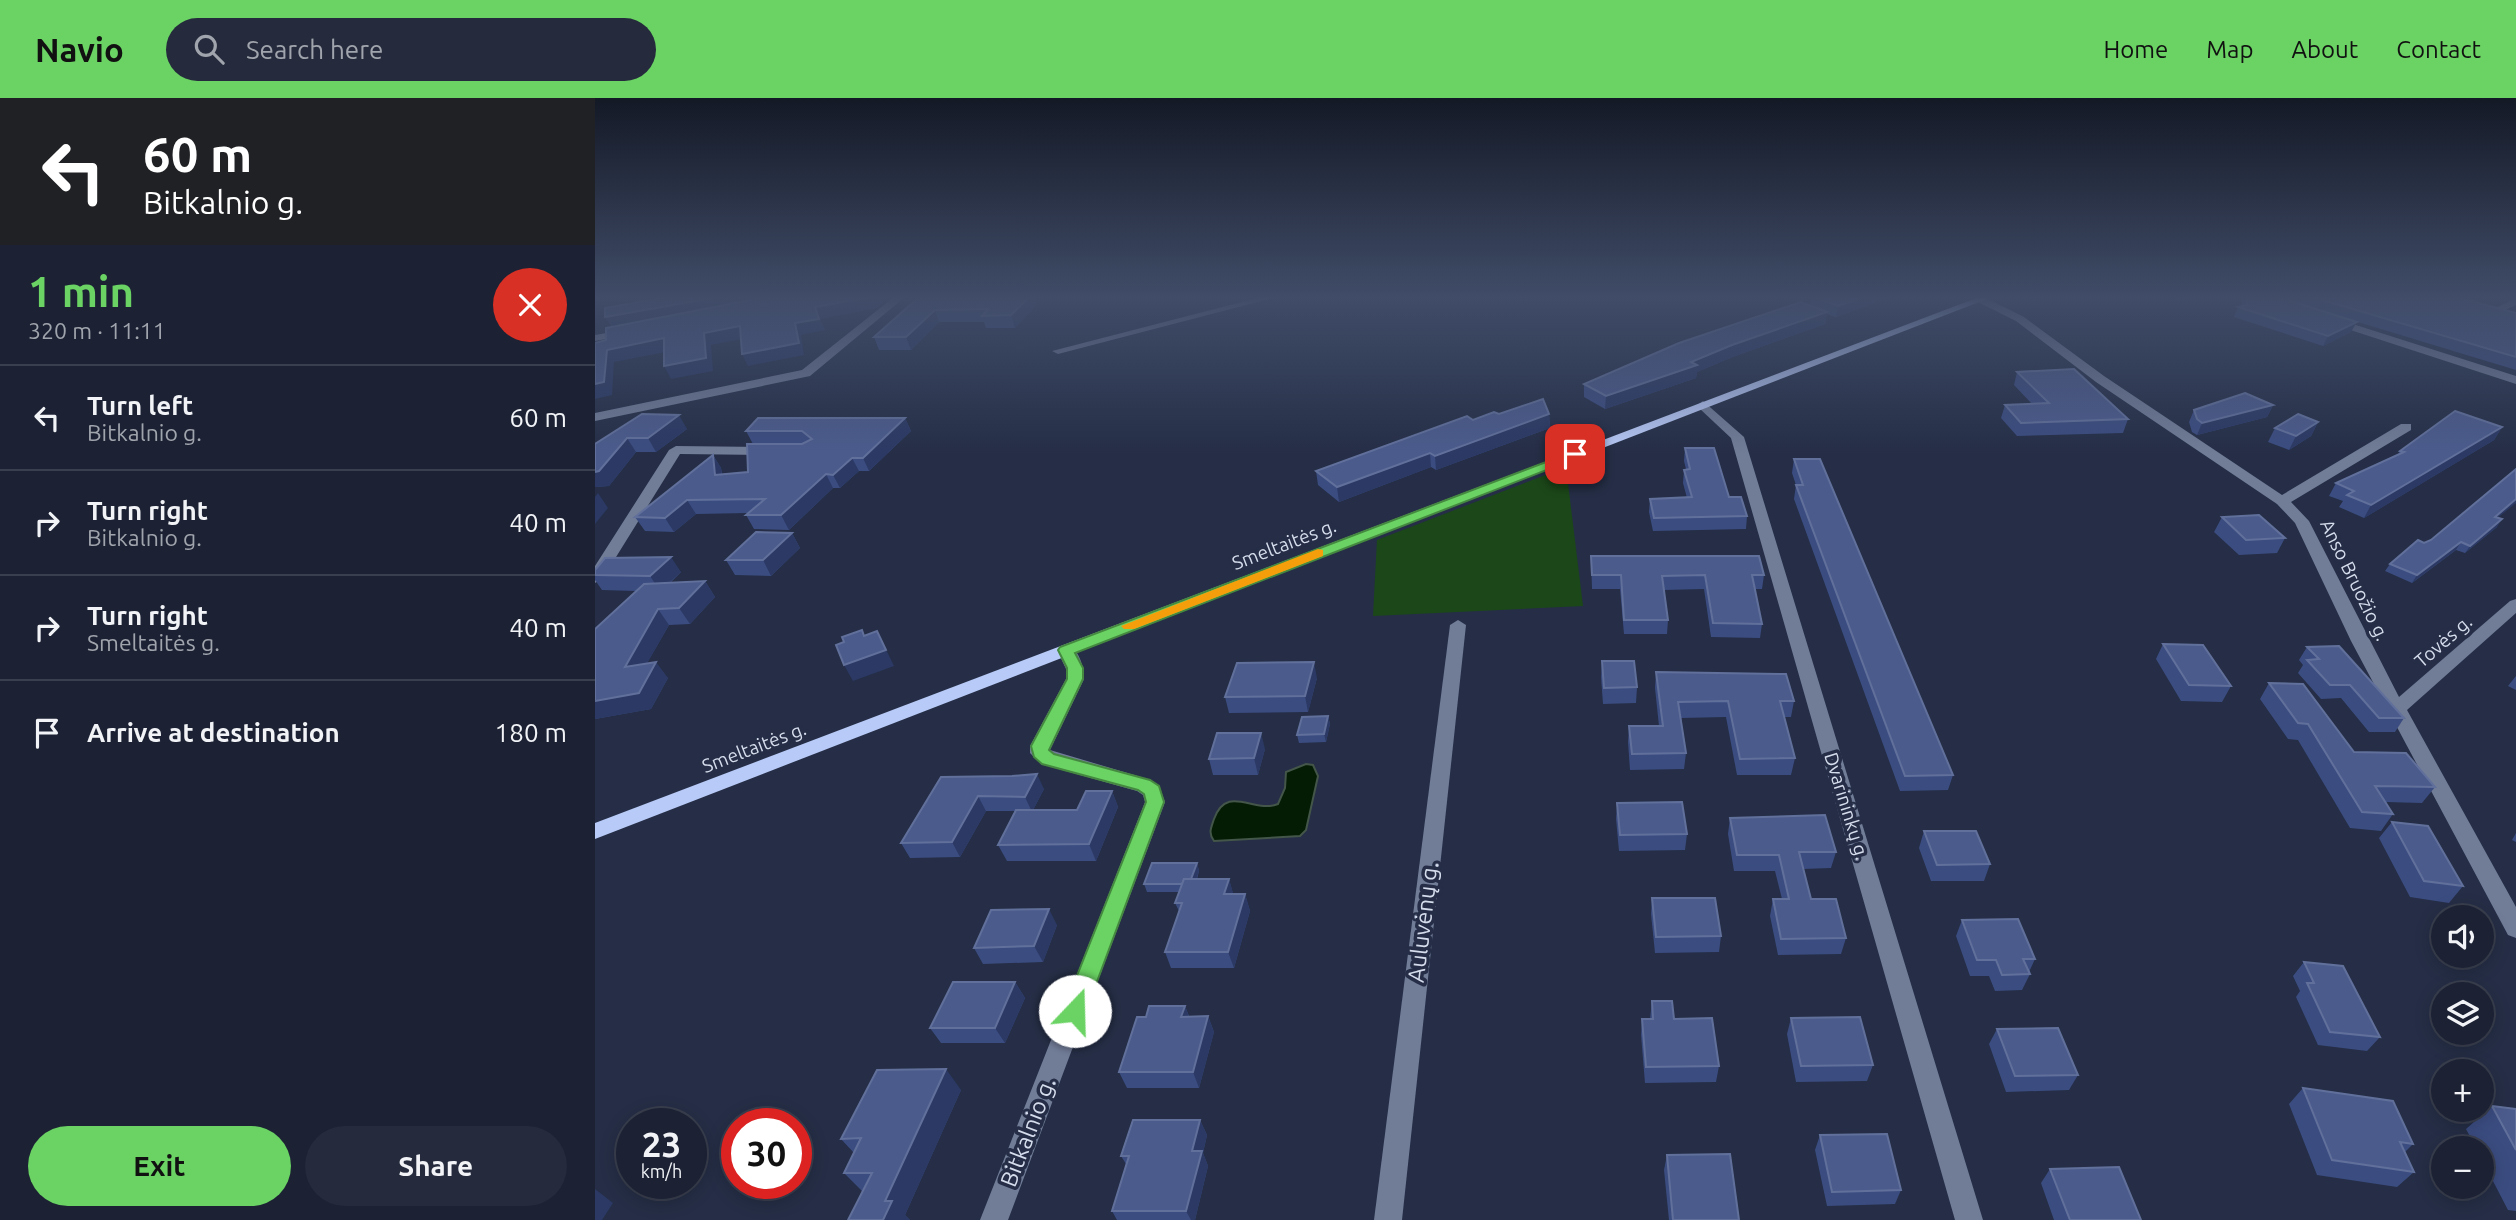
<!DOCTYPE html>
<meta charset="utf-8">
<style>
body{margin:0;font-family:Ubuntu,sans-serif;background:#252a3c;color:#f1f3f6;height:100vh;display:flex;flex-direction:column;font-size:26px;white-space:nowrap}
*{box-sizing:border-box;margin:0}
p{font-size:23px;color:#a0a4ac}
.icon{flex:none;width:38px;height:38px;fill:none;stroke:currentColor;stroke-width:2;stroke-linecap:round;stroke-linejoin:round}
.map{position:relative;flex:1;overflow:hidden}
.side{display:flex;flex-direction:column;background:#1c2234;width:595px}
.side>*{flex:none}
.guide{background:#202124;color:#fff;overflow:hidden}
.buttons{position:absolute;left:1836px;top:807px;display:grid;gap:14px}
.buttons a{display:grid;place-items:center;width:63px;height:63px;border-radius:50%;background:#1c2234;box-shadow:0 4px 18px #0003,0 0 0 2px #3a3f4f;font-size:35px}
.speed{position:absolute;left:21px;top:1010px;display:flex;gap:14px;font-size:35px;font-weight:700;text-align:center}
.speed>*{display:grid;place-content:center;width:91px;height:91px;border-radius:50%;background:#1c2234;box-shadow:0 4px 18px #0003,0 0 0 2px #3a3f4f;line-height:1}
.speed small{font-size:18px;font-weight:400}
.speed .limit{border:10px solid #d22;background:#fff;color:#111}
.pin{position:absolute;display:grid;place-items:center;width:60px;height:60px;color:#fff;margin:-30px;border-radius:14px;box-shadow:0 4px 10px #0006}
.me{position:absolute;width:77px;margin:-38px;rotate:21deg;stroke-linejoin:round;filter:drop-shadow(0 0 5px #0008)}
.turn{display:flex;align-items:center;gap:24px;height:147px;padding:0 28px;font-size:32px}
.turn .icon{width:91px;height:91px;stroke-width:2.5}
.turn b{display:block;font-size:49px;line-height:60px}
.round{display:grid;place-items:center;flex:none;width:74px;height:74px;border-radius:37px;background:#252a3c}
.summary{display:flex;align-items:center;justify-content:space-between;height:119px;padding:0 28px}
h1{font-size:42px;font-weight:700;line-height:52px;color:#6ad363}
.cta{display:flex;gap:14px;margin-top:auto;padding:14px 28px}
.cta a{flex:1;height:80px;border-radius:42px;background:#6ad363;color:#111;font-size:28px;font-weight:700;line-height:80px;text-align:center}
.cta a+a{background:#252a3c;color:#f1f3f6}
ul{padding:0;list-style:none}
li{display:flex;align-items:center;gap:21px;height:105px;padding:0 28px;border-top:2px solid #3a3f4f}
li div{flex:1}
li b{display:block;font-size:26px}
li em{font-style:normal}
header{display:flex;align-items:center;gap:42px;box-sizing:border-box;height:98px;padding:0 35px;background:#6ad363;color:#111}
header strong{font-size:33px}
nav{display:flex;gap:38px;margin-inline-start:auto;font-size:24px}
.search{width:490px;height:63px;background:#252a3c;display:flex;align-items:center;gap:18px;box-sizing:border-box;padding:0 24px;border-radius:38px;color:#a0a4ac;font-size:26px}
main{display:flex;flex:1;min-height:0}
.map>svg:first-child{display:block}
.green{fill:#1c4819}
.water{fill:#041c03;stroke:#435649;stroke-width:2}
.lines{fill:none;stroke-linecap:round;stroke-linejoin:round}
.minor{fill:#717c97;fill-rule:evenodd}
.major{fill:#b8caf7;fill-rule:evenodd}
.wall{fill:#3b4c80}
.shaded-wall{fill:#2b3964}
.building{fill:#4b5b8c;stroke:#61709b;stroke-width:2}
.route{fill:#6ad363;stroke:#458940;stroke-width:2}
.slow{fill:#f59e0b}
.labels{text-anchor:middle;stroke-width:7;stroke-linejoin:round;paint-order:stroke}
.street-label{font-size:19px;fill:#d5dcec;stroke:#252e46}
.near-street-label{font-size:23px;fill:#d5dcec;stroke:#252e46}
</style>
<header>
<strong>Navio</strong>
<div class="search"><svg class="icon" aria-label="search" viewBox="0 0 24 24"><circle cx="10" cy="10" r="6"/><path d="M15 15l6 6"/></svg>Search here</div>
<nav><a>Home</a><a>Map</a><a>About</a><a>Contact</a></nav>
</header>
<main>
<section class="side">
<div class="guide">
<div class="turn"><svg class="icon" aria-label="left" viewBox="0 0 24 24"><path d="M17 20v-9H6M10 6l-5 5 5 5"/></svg><div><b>60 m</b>Bitkalnio g.</div></div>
</div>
<div class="summary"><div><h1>1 min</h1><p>320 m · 11:11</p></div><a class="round" style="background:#d93025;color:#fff"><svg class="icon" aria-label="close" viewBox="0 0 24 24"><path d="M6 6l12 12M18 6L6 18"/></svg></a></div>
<ul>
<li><svg class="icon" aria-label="left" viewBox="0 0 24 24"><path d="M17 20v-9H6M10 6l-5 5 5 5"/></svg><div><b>Turn left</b><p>Bitkalnio g.</p></div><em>60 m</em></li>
<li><svg class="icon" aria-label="right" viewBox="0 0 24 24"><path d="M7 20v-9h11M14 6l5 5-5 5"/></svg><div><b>Turn right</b><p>Bitkalnio g.</p></div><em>40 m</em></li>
<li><svg class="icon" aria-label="right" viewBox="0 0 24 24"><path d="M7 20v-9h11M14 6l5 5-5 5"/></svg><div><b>Turn right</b><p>Smeltaitės g.</p></div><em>40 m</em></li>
<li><svg class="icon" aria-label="arrive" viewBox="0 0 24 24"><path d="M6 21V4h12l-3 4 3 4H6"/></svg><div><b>Arrive at destination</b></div><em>180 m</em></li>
</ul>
<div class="cta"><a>Exit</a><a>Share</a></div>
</section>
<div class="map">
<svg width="1921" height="1122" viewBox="0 0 1921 1122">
<rect width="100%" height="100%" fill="#252e46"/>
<path class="green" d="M971,369L988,508L778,518L782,442Z"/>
<path class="water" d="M711,666L718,667L723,678L711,732L705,738L619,743C613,735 616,730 619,721C632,685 659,716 683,706L690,690L691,674Z"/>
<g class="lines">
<g class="minor">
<path d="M299,199H310L215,278L0,323V315L207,272Z"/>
<path d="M666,199H682L463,256L457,253Z"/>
<path d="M1381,199H1389L1429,219L1509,278L1687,397L1806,326H1816V332L1696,404L1714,423L1804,599L1915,503L1921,501V515L1812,612L1921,809V840L1913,837L1756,543L1700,425L1682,406L1501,284L1421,223L1381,203Z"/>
<path d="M1921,200V207L1899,217L1890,215Z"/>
<path d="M1734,221H1742L1921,278V286L1734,225Z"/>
<path d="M34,231L40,234L38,236L0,243V237Z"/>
<path d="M1108,303L1149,339L1388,1122H1360L1136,340L1104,310L1102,307Z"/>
<path d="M81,348L174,349L181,353L174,357L85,356L8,480L0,485V468L74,352Z"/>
<path d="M863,522L871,527L807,1122H779L855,527Z"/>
<path d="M471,546C484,550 489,569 489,581L455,652L556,682L564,688L570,704L413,1122H385L550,704L548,697L542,693L446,666L435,655V648L471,581V571L462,552Z"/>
</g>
<path class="major" d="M1384,199H1397L0,741V725Z"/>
</g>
<g class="wall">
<path d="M324,199L442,206L420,230H391L389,224H344L316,252H284L279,239Z"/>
<path d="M1216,199H1296L1241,219L1232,216L1230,226L1135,260L1102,274L1101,280L1010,311L989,299V286L1215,207Z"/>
<path d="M1645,199H1861L1921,215V272L1720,211L1756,234L1728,248L1639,219L1643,209L1647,208Z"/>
<path d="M1422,274L1533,321L1528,335L1422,338L1406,320L1410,307L1437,306L1419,287Z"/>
<path d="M1678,307L1672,319L1602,337L1597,334L1594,324L1599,312Z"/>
<path d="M47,316L92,331L61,354H41L14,388L0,389Z"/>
<path d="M904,316H954L955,330L841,372L836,369L744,404L723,387L721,373Z"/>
<path d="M310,320L316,333L274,373H264L245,390H238L194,432L159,431L151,417L153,415L101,416L79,434L50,433L40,419L118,357L126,370L127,376L153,374L158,346L151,333Z"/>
<path d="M1723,324L1716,338L1694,352L1673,344L1680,330Z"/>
<path d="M1907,329L1899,342L1769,420L1744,409L1748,403L1734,398L1741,385L1803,357L1805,353Z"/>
<path d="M1090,350L1152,418L1151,431L1058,433L1054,414L1055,401L1092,400L1088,385L1089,372L1091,371L1089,363Z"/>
<path d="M1199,361L1358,677L1353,692L1305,693L1199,401L1201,387L1197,375Z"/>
<path d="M1627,419L1690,440L1682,455L1644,457L1619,434Z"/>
<path d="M1903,420L1902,429L1870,455L1861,452L1817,485L1790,473L1795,466L1829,445Z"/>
<path d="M197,435L205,450L176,478L140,477L131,462Z"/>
<path d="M996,458L1169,477L1167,491H1160L1167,526L1165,540L1116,539L1109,491L1069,492L1073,522L1072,536H1029L1025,491H997Z"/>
<path d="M0,472L86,474L75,485L110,483L120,499L95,526L74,527L52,565L73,580L56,611L0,621V531L41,493L7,492L0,482Z"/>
<path d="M1568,546L1636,588L1627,604L1586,603L1561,561Z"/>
<path d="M1712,549L1809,620L1800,634H1774L1746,600L1726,601L1703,575L1708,567L1704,562Z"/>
<path d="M1007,563L1042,589L1041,605L1008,606L1006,579Z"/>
<path d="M1061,574L1199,603L1196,619H1189L1200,660L1196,677H1142L1131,619L1086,620L1091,655L1089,671L1035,672L1033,644L1034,628H1064L1060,590Z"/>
<path d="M1921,578V592L1913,588Z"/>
<path d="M722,580L713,614L634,615L630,599Z"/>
<path d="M1674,585L1759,654L1840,689L1827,705L1791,704L1798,716L1786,733L1755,730L1703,642L1693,641L1665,601Z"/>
<path d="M733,618L735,626L731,644L704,645L702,637Z"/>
<path d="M670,651L663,677H618L614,661Z"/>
<path d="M346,679L449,691L438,712H482L517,693L523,709L501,763H412L403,747L420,713H391L365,759L315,760L306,745Z"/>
<path d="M1022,705L1092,736L1090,752L1024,753L1021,721Z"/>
<path d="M1135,720L1241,754L1236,770L1208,771L1216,801L1251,840L1246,856L1183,857L1175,818L1178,801H1187L1180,773H1139L1133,736Z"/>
<path d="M1797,724L1868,788L1854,805L1815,799L1784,740Z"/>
<path d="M1329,733L1395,766L1389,783H1336L1324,750Z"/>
<path d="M1921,735V744L1917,742Z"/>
<path d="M602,765L604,773L602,781H634L638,796H650L655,813L639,870H576L570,854L584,813L580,805L584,794H552L549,786Z"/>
<path d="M1057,800L1126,838L1124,854L1060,855L1056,816Z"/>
<path d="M1367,822L1440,861L1434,874L1435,876L1427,892L1400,893L1394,878H1375L1361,838Z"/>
<path d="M462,827L448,864L388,866L379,850Z"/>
<path d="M1709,864L1785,939L1772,953L1723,947L1701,899L1705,893L1698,878Z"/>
<path d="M420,884L430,900L410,945H346L335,930Z"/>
<path d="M1057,903L1079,921L1124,968L1121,984L1050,985L1046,937L1047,921H1055Z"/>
<path d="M590,908L594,918H613L619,934L604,990H532L524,974L551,919Z"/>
<path d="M1196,920L1278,967L1272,983L1201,984L1192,936Z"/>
<path d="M1402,931L1483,977L1474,992L1411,994L1394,946Z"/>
<path d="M1708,990L1818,1046L1810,1054L1819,1074L1802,1089L1722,1077L1694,1006Z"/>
<path d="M366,992L310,1117L315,1122H253L267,1093L249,1075L259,1055L246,1041Z"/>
<path d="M1897,1008L1921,1011V1113L1913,1112L1886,1060V1050H1881L1871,1031Z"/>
<path d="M605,1022L612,1037L608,1055L613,1068L600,1122H522L517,1113L531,1066L526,1058Z"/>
<path d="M1225,1037L1306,1092L1300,1106L1232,1108L1220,1052Z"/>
<path d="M1072,1057L1144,1122H1074L1069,1072Z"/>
<path d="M1455,1071L1546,1122H1459L1446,1085Z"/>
</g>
<g class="shaded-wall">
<path d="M123,199H196L18,231L10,219Z"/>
<path d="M275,199H288L289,204L281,210L225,221L230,232L206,237L209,257L153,268L147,256L200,225L220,209Z"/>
<path d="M427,199H440L442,206L420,230L416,217Z"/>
<path d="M1268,199H1296L1241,219L1243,208Z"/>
<path d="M1577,199H1606L1575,204Z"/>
<path d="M340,212L344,224L316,252L311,239Z"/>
<path d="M1232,214L1230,226L1135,260L1102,274L1101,280L1010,311L1011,298L1137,247Z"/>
<path d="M1762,224L1756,234L1728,248L1733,238Z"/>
<path d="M145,228L152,240L116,247L118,273L76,281L69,268L109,235Z"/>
<path d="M69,240L76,253L19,264L17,297L0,301V286L12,252Z"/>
<path d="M1678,307L1672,319L1602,337L1607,325Z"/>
<path d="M954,316L955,330L841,372L840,358Z"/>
<path d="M84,317L92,331L61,354L53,340Z"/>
<path d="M310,320L316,333L274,373L268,360Z"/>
<path d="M1723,324L1716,338L1694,352L1701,338Z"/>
<path d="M1907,329L1899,342L1769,420L1776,407Z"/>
<path d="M32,340L41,354L14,388L0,389V374Z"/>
<path d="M835,355L836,369L744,404L742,389Z"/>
<path d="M118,357L126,370L128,391L120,377Z"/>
<path d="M257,360L264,373L245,390L238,377Z"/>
<path d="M231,376L238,390L194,432L186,417Z"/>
<path d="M3,395L13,410L0,426V399Z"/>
<path d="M1921,401V405L1895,426L1900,419Z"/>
<path d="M92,402L101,416L79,434L70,420Z"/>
<path d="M1907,421L1902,429L1870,455L1875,448Z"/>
<path d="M197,435L205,450L176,478L168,462Z"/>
<path d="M1866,444L1861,452L1817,485L1822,477Z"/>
<path d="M76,459L86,474L65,493L55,478Z"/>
<path d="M110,483L120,499L95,526L84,510Z"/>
<path d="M63,511L74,527L41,585L30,569Z"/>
<path d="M282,533L299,568L258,583L249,567Z"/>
<path d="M61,564L73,580L56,611L0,621V602Z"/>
<path d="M719,564L722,580L713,614L710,598Z"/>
<path d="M733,618L735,626L731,644L729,636Z"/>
<path d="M666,635L670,651L663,677L659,660Z"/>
<path d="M442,676L449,691L437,714L430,699Z"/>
<path d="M517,693L523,709L501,763L494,746Z"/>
<path d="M383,698L391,713L365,759L357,744Z"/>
<path d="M602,765L604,773L597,794L595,786Z"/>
<path d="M634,781L639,798L629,796Z"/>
<path d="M650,796L655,813L639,870L633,854Z"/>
<path d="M454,811L462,827L448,864L439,848Z"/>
<path d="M420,884L430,900L410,945L400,930Z"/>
<path d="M590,908L596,924L586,919Z"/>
<path d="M613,918L619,934L604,990L598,974Z"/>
<path d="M351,971L366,992L310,1117L315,1122H288L290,1103Z"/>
<path d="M605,1022L612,1037L608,1055L613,1068L600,1122H596L591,1113L597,1053Z"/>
<path d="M0,1091L18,1105L7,1122H0Z"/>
</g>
<g class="building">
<path d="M71,199H123L10,219V210Z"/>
<path d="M170,199H275L220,209L224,221L200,225L204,245L147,256L145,228L109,235L111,260L69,268V240L12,252L9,284L0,286V245L11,242V230Z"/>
<path d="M324,199H434L416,217L387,218L393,211L340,212L311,239H279Z"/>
<path d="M1219,199H1268L1243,208Z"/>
<path d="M1651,199H1683L1762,224L1733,238L1643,209L1653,207Z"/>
<path d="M1717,199H1861L1921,215V259Z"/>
<path d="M1206,204L1232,214L1137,247L1096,264L1102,267L1011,298L989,286L1084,245Z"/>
<path d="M1479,271L1533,321L1426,325L1410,307L1454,305L1422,274Z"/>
<path d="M1650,295L1678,307L1607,325L1602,321L1599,312Z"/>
<path d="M948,301L954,316L840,358L835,355L742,389L721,373L872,318L878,322L899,314L904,316Z"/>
<path d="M1860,313L1907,329L1776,407L1752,397L1759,393L1741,385L1809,354L1805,353Z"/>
<path d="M47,316L84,317L53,340H32L4,373L0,374V346Z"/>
<path d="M1703,316L1723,324L1701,338L1680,330Z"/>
<path d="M163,320H310L268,360H257L238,377L231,376L186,417H151L170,401L92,402L70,420L40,419L118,357L120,377L153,374L152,346H207L217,341L207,333H151Z"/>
<path d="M1090,350H1119L1134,399H1146L1152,418L1059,420L1055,401L1097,399L1089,372L1095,371Z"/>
<path d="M1199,361H1225L1358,677L1310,678L1201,387H1208Z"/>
<path d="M1921,371V401L1900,419L1907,421L1875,448L1866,444L1822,477L1795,466L1823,442L1829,445L1836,442Z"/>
<path d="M1664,417L1690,440L1651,442L1627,419Z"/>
<path d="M161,434L197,435L168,462H131Z"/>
<path d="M996,458H1164L1169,477H1157L1167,526L1118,525L1110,477L1067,478L1073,522H1029L1026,477H997Z"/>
<path d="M76,459L55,478L0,477V472L10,460Z"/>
<path d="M110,483L84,510L63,511L30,569L61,564L44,595L0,603V531L49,486Z"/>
<path d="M267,532L269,538L282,533L291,552L249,567L241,547L249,544L247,539Z"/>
<path d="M1568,546L1608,547L1636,588L1594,587Z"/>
<path d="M1744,548L1809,620H1784L1755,587H1735L1712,562L1724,561L1712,549Z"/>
<path d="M1007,563H1039L1042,589L1009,590Z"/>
<path d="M719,564L710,598L630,599L642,565Z"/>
<path d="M1061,574L1191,576L1199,603H1185L1200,660L1145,661L1133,603L1083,604L1091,655L1037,656L1034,628H1068Z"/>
<path d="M1674,585L1708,586L1759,654L1811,655L1840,689L1780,688L1798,716L1767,714L1713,626L1703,625Z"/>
<path d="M733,618L729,636L702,637L707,619Z"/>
<path d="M622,635H666L659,660L614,661Z"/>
<path d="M442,676L430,699L383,698L357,744L306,745L346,679L417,678Z"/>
<path d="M491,693H517L494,746L403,747L421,712H482Z"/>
<path d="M1087,704L1092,736L1025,737L1022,705Z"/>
<path d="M1230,717L1241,754H1204L1216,801H1241L1251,840L1186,841L1178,801H1194L1184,757H1142L1135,720Z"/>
<path d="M1797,724L1833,728L1868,788L1829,783Z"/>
<path d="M1329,733H1381L1395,766L1342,767Z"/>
<path d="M557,765H602L596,781H589L587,786H549Z"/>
<path d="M589,781H634L629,796H650L633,854H570L587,805H580Z"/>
<path d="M1057,800H1120L1126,838L1061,839Z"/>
<path d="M454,811L439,848L379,850L396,812Z"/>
<path d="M1423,821L1440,861H1428L1435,876L1407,877L1401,862H1382L1367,822Z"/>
<path d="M1709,864L1748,868L1785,939L1735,934L1712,885H1719Z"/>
<path d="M358,884H420L400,930H335Z"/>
<path d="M1057,903H1077L1079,921L1117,920L1124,968L1051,969L1047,921H1058Z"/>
<path d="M554,908H590L586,919L613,918L598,974H524L542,919H551Z"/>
<path d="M1265,919L1278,967L1206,968L1196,920Z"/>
<path d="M1463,930L1483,977L1420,978L1402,931Z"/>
<path d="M351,971L290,1103H297L288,1122H253L277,1075H249L266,1040L246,1041L282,972Z"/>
<path d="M1708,990L1798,1003L1818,1046L1805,1044L1819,1074L1737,1062Z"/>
<path d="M1897,1008L1921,1011V1052Z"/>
<path d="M538,1022H605L597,1053H607L591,1113H517L534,1058H526Z"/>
<path d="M1292,1036L1306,1092L1237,1094L1225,1037Z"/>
<path d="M1135,1056L1144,1122H1078L1072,1057Z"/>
<path d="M1524,1069L1546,1122H1475L1455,1071Z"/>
</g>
<linearGradient id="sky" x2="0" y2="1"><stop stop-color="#141926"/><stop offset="0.56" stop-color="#404c68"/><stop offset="1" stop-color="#404c68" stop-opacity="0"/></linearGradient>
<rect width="1921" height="356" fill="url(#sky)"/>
<path class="route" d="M980,353L985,354V359L480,555L488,570V581L454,652L459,656L555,682L564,688L569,704L491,913L487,920L480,923L472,920L468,913L551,704L549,696L543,692L447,666L439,659L436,648L472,581V570L463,552L465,549Z"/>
<path class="slow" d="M723,451L728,452V458L539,531H529L526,528Z"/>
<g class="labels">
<g class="street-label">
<text transform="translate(689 446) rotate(-21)" y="7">Smeltaitės g.</text>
<text transform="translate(1760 482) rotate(64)" y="7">Anso Bruožio g.</text>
<text transform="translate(1848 543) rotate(-41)" y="7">Tovės g.</text>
<text transform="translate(159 649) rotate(-21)" y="7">Smeltaitės g.</text>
<text transform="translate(1252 708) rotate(73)" y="7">Dvarininkų g.</text>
</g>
<g class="near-street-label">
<text transform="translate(828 824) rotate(-83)" y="8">Auluvėnų g.</text>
<text transform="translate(433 1034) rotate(-69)" y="8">Bitkalnio g.</text>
</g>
</g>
</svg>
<div class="buttons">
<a><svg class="icon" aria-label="sound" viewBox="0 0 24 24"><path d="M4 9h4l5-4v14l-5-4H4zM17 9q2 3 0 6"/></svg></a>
<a><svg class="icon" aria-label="layers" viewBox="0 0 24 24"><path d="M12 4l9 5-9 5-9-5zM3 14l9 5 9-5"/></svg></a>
<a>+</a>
<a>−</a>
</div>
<div class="speed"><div>23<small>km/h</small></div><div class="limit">30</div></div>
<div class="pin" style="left:980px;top:356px;background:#d93025"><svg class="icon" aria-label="arrive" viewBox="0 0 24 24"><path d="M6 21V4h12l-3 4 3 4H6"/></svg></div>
<svg class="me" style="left:480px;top:913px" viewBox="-20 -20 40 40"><circle r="19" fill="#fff"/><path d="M0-13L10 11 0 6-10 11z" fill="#6ad363"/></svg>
</div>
</main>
